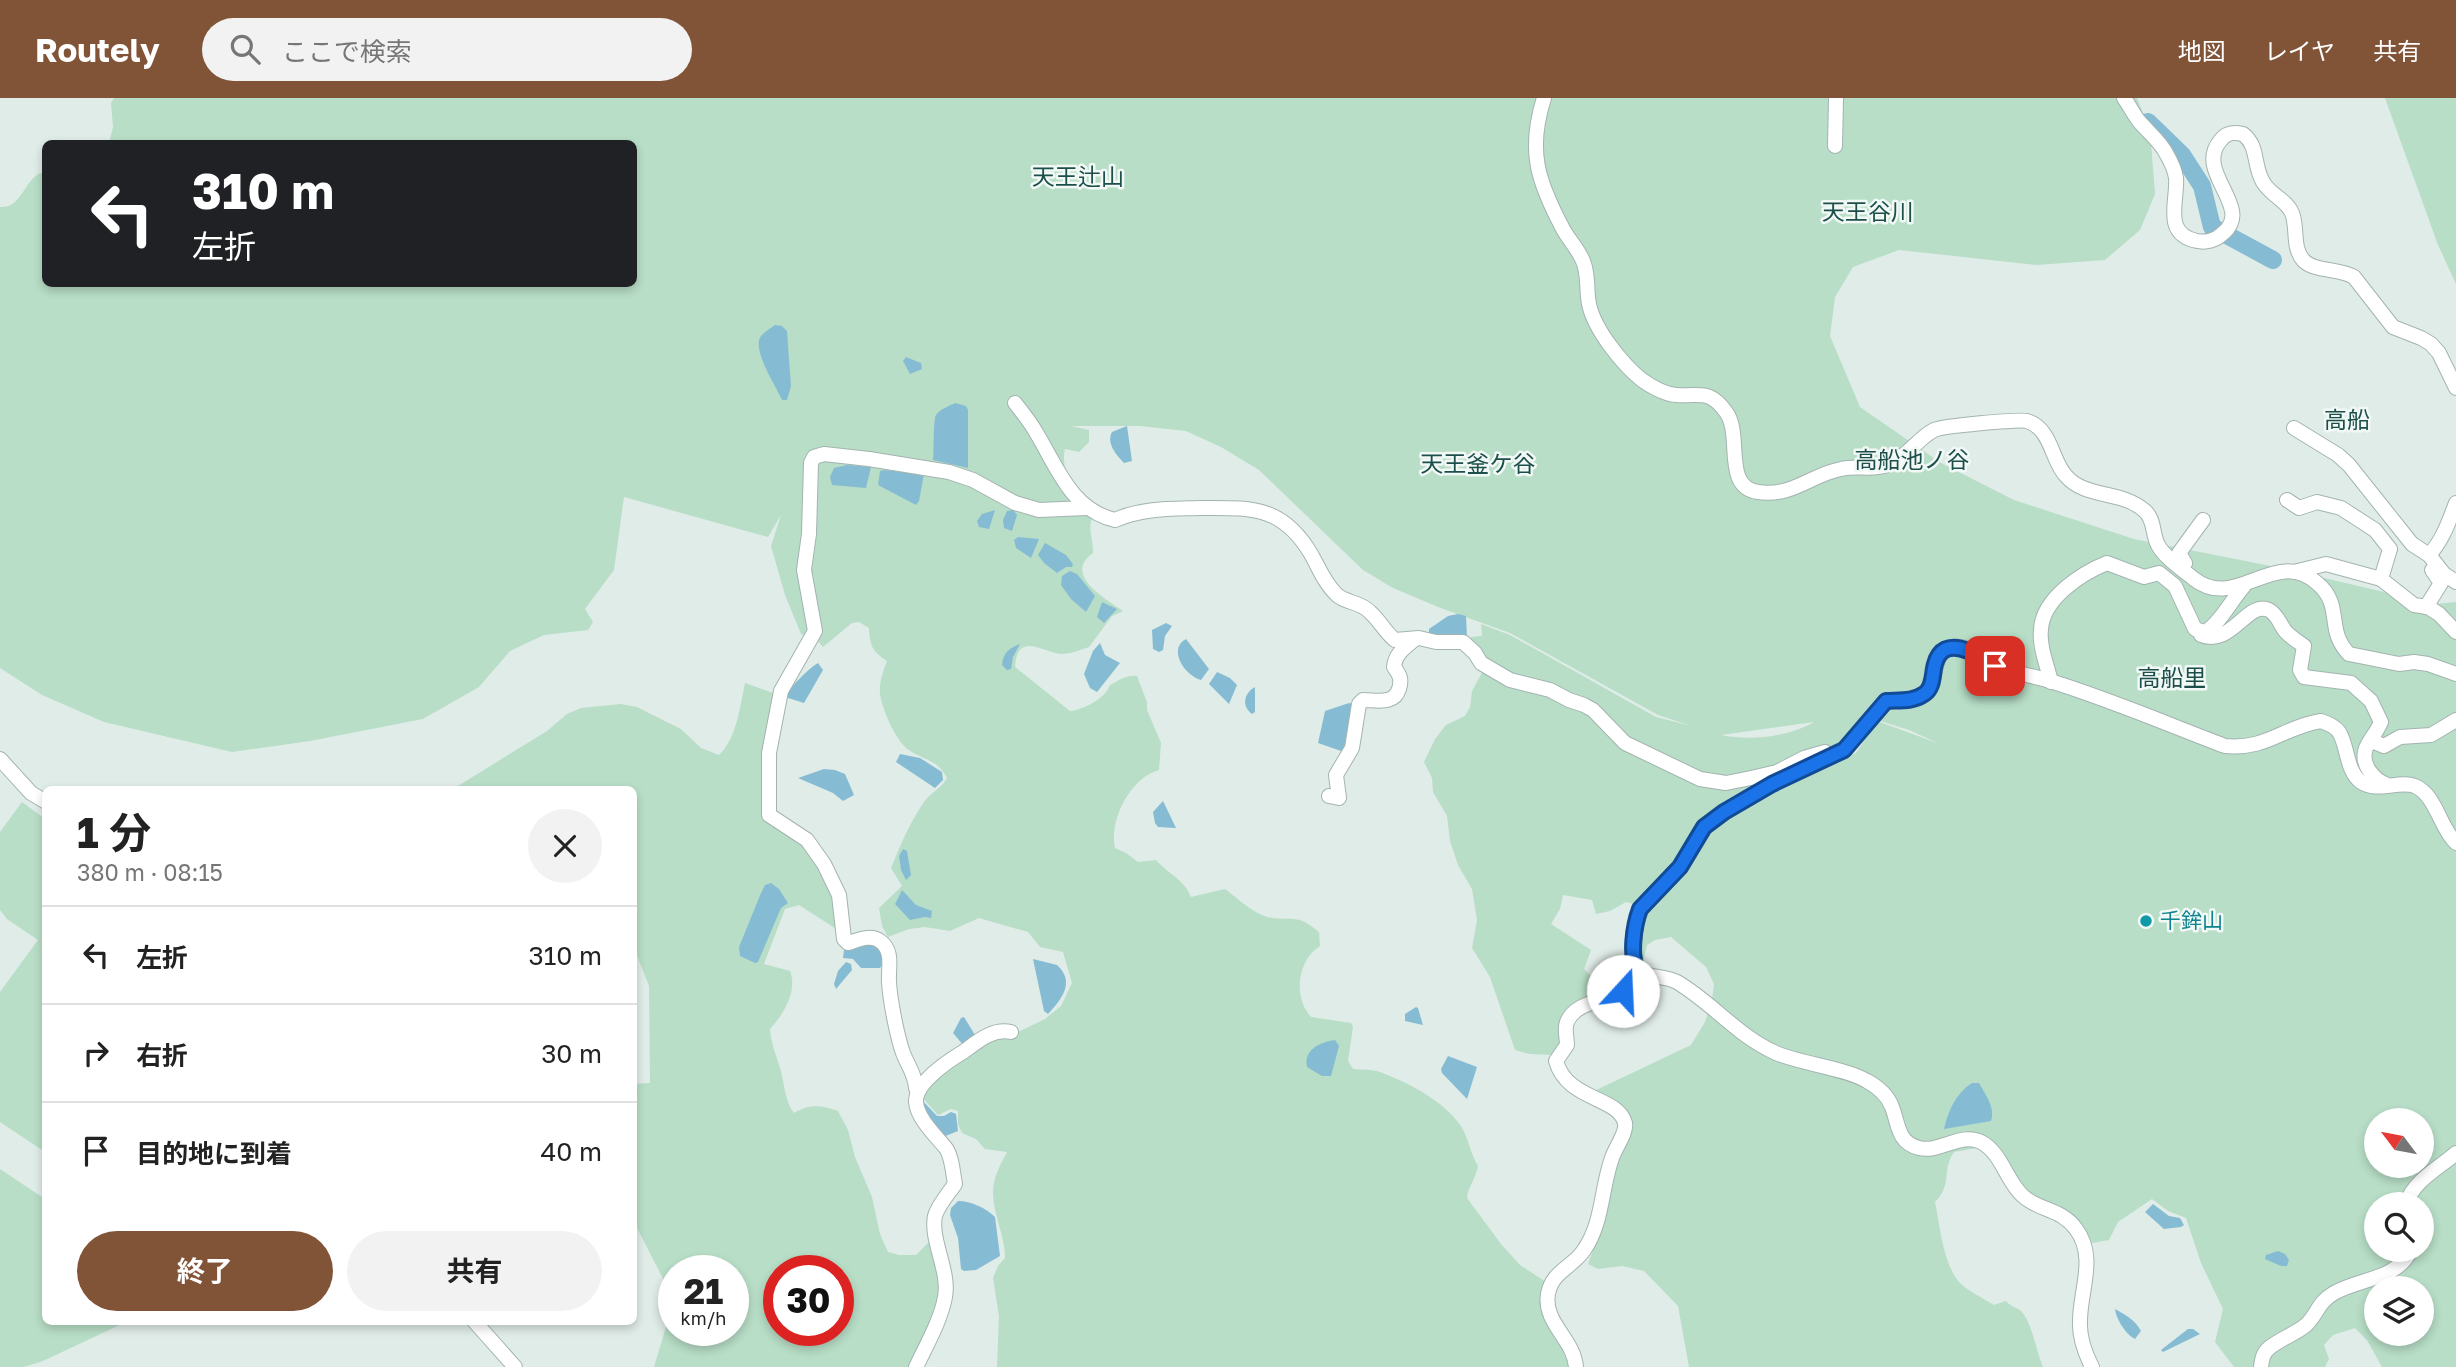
<!DOCTYPE html>
<html lang="ja">
<meta charset="utf-8">
<style>
body{margin:0;font-family:"Golos Text","Noto Sans JP",sans-serif;background:#f2f2f2;color:#222;height:100vh;display:flex;flex-direction:column;font-size:26px;white-space:nowrap}
*{box-sizing:border-box;margin:0}
p{font-size:23px;color:#767676}
.icon{flex:none;width:38px;height:38px;fill:none;stroke:currentColor;stroke-width:2;stroke-linecap:round;stroke-linejoin:round}
.map{position:relative;flex:1;overflow:hidden}
.drawer{position:absolute;left:42px;top:688px;width:595px;height:539px;display:flex;flex-direction:column;background:#fff;border-radius:10px;box-shadow:0 4px 10px #0003}
.drawer>*{flex:none}
.banner{position:absolute;left:42px;top:42px;width:595px;height:147px;border-radius:10px;box-shadow:0 4px 10px #0003;background:#202124;color:#fff;overflow:hidden}
.needle{width:46px;rotate:302deg}
.buttons{position:absolute;left:2364px;top:1010px;display:grid;gap:14px}
.buttons a{display:grid;place-items:center;width:70px;height:70px;border-radius:50%;background:#fff;box-shadow:0 4px 10px #0003;font-size:35px}
.speed{position:absolute;left:658px;top:1157px;display:flex;gap:14px;font-size:35px;font-weight:700;text-align:center}
.speed>*{display:grid;place-content:center;width:91px;height:91px;border-radius:50%;background:#fff;box-shadow:0 4px 10px #0003;line-height:1}
.speed small{font-size:18px;font-weight:400}
.speed .limit{border:10px solid #d22;background:#fff;color:#111}
.pin{position:absolute;display:grid;place-items:center;width:60px;height:60px;color:#fff;margin:-30px;border-radius:14px;box-shadow:0 4px 10px #0006}
.me{position:absolute;width:77px;margin:-38px;rotate:20deg;stroke-linejoin:round;filter:drop-shadow(0 0 5px #0008)}
.turn{display:flex;align-items:center;gap:24px;height:147px;padding:0 35px;font-size:32px}
.turn .icon{width:91px;height:91px;stroke-width:2.5}
.turn b{display:block;font-size:49px;line-height:60px}
.round{display:grid;place-items:center;flex:none;width:74px;height:74px;border-radius:37px;background:#f2f2f2}
.head{display:flex;align-items:center;justify-content:space-between;height:119px;padding:0 35px}
h1{font-size:42px;font-weight:700;line-height:52px}
.primary-button{display:flex;gap:14px;margin-top:auto;padding:14px 35px}
.primary-button a{flex:1;height:80px;border-radius:42px;background:#815438;color:#fff;font-size:28px;font-weight:700;line-height:80px;text-align:center}
.primary-button a+a{background:#f2f2f2;color:#222}
ul{padding:0;list-style:none}
li{display:flex;align-items:center;gap:21px;height:98px;padding:0 35px;border-top:2px solid #e0e0e0}
li div{flex:1}
li b{display:block;font-size:26px}
li em{font-style:normal}
header{display:flex;align-items:center;gap:42px;box-sizing:border-box;height:98px;padding:0 35px;background:#815438;color:#fff}
header strong{font-size:33px}
nav{display:flex;gap:38px;margin-inline-start:auto;font-size:24px}
.search{width:490px;height:63px;background:#f2f2f2;display:flex;align-items:center;gap:18px;box-sizing:border-box;padding:0 24px;border-radius:38px;color:#767676;font-size:26px}
.map>svg:first-child{display:block}
.green{fill:#b8dec7;fill-rule:evenodd}
.water{fill:#86bcd3}
.lines{fill:none;stroke-linecap:round;stroke-linejoin:round}
.river{stroke:#86bcd3;stroke-width:18}
.minor-casing{stroke:#a3b4b0;stroke-width:16}
.minor{stroke:#fff;stroke-width:14}
.route-casing{stroke:#114b97;stroke-width:18}
.route{stroke:#1a73e8;stroke-width:12}
.culture-dot{fill:#0f9aa8;stroke:#f1f8f5;stroke-width:2.5}
.labels{text-anchor:middle;stroke-width:5;stroke-linejoin:round;paint-order:stroke}
.culture-label{font-size:21px;fill:#0d838f;stroke:#f1f8f5;text-anchor:start}
.neighbourhood-label{font-size:23px;fill:#1c4f4a;stroke:#f1f8f5}
</style>
<header>
<strong>Routely</strong>
<div class="search"><svg class="icon" aria-label="search" viewBox="0 0 24 24"><circle cx="10" cy="10" r="6"/><path d="M15 15l6 6"/></svg>ここで検索</div>
<nav><a>地図</a><a>レイヤ</a><a>共有</a></nav>
</header>
<div class="map">
<svg width="2456" height="1269" viewBox="0 0 2456 1269">
<rect width="100%" height="100%" fill="#e0ece8"/>
<g class="green">
<path d="M114,0H2137L2150,32L2155,96L2140,132L2105,162L2037,167L1899,152L1853,169L1835,199L1830,238L1860,309L1941,365L2014,402L2134,441L2286,471L2435,506L2456,504V1269H2382L2367,1242L2355,1230L2333,1237L2324,1247L2329,1261L2325,1269H2234L2215,1244L2223,1211L2201,1165L2186,1120L2168,1113L2152,1101L2118,1124L2109,1142L2087,1146L2033,1100L1984,1052L1977,1050L1954,1054C1941,1073 1953,1086 1935,1104C1940,1128 1943,1167 1960,1185C1969,1194 1983,1200 1994,1207L2006,1203C2011,1209 2016,1209 2021,1213C2031,1222 2037,1255 2043,1269H1689L1678,1208L1644,1173L1622,1168L1598,1171L1588,1166L1605,1120L1615,1063L1631,1029L1629,1017L1621,1009L1594,993L1691,947L1705,924L1712,902L1714,886L1706,869L1671,839L1655,842L1647,847L1642,868L1639,870L1641,820L1707,732L1732,713L1833,664L1856,655L1877,623L1940,646L1909,632L1867,619L1844,648L1730,705L1637,807L1626,804L1610,813L1596,816L1592,802L1563,797L1560,811L1551,826L1591,852L1584,871L1593,880L1610,883L1608,893L1579,906L1557,957L1529,956L1515,952L1490,879L1472,850L1477,822L1472,791L1458,767L1450,743L1447,718L1433,694L1432,680L1424,664L1435,641L1446,627L1465,618L1470,609L1472,593L1484,571L1469,545L1471,539L1482,538L1481,526L1510,537L1656,619L1692,628L1658,617L1510,535L1438,509L1393,490L1363,472L1259,372L1221,349L1186,333L1140,328H1071L1089,332V344L1079,354L1065,351C1059,375 1080,399 1092,419C1088,432 1093,441 1093,455C1062,477 1106,501 1123,513L1112,518L1089,549C1080,552 1071,556 1061,556C1044,555 1017,532 1015,569L1070,613C1083,612 1106,600 1110,587C1118,583 1127,576 1137,578L1147,604V612L1161,645L1159,672C1130,680 1109,722 1115,750L1126,755L1138,764L1156,762C1168,776 1184,781 1191,799L1225,791C1237,800 1253,815 1267,819C1292,824 1296,814 1319,834L1320,848C1297,862 1293,900 1311,919L1351,925L1353,929L1348,963L1353,971C1362,972 1372,971 1380,974C1409,985 1444,1003 1461,1028C1469,1041 1470,1055 1478,1068C1476,1080 1468,1089 1467,1100L1501,1146L1520,1167L1546,1184L1573,1269H997L999,1218L993,1180L998,1168L1005,1160C1005,1138 993,1116 993,1095C993,1080 1000,1067 1007,1054L985,1051L976,1041L962,1035L958,1026V1013L951,1011L938,1017L920,997L978,943L1014,936L1045,921L1061,908L1072,885L1063,854L1040,849L1028,834L979,820L950,833L925,829L909,831L888,839L882,828L879,810L902,788L891,770C900,748 910,724 924,704C931,694 941,691 947,680C937,661 925,663 909,652C896,644 881,609 880,595C879,584 883,574 887,563C872,553 870,548 869,530L859,524L852,525L823,549L817,542L801,536L785,497L771,448L781,417L768,439L624,399L614,472L585,511L593,524L588,532L544,537L510,553L479,589L423,621L310,643L232,654L104,624L42,597L0,570V109C22,110 23,84 40,75L45,76L46,186H634V46L109,45L113,29L111,5ZM1814,624C1789,639 1749,643 1721,637ZM2376,1022H2422V1068H2376ZM2376,1106H2422V1152H2376ZM2376,1190H2422V1236H2376Z"/>
<path d="M2385,0H2456V186L2438,147Z"/>
<path d="M745,585L776,596L763,711C815,754 829,766 841,834L799,807L785,811L764,866L790,873C798,893 783,917 770,931C771,946 776,956 780,970C785,986 784,1002 794,1015C810,1006 820,1007 838,1013L848,1032L855,1059L872,1099L880,1136L888,1154L899,1157H916L933,1140L941,1200L912,1269H654L674,1202L634,1124V986L650,985L649,888L634,850V691H453L547,633L567,616L581,610L621,606L637,609L681,631L701,650L719,657C737,640 740,608 745,585ZM674,1172H733V1232H674ZM779,1172H838V1232H779Z"/>
<path d="M22,704L45,721V1054L0,1024V894L38,842L7,821L0,812V734Z"/>
<path d="M0,1071L45,1101L46,1223H128L43,1263L24,1269H0Z"/>
</g>
<g class="water">
<path d="M775,227L782,228L787,233L791,288L787,302H782C776,288 751,251 761,238C764,234 771,230 775,227Z"/>
<path d="M906,259L921,265L922,271L910,276L903,263Z"/>
<path d="M955,305L966,308L968,312V370L933,362C934,354 933,321 936,317C940,311 949,308 955,305Z"/>
<path d="M1127,328L1132,363L1124,365C1116,357 1106,345 1112,334Z"/>
<path d="M847,367L871,369L866,390L832,387L830,379L834,370Z"/>
<path d="M884,372L924,376L919,403L916,407L878,387L880,373Z"/>
<path d="M995,412L989,431L979,429L977,423L982,416Z"/>
<path d="M1013,412L1017,417L1012,433L1004,430L1003,422L1007,413Z"/>
<path d="M1018,439L1039,441L1031,460L1016,450L1014,442Z"/>
<path d="M1045,445L1066,457L1073,466L1072,469H1066L1057,475L1044,465L1038,457Z"/>
<path d="M1070,473L1077,476L1095,498L1086,514L1071,501L1061,487L1062,478Z"/>
<path d="M1102,504L1117,511L1104,525L1097,519Z"/>
<path d="M1458,516L1466,518L1467,539L1429,537V531L1448,518Z"/>
<path d="M1166,525L1172,528L1165,538L1163,552L1159,554L1153,551L1152,532Z"/>
<path d="M1186,541L1209,571L1201,582C1185,578 1167,551 1186,541Z"/>
<path d="M1100,545L1105,557L1120,565L1097,594L1090,590L1084,576L1093,553Z"/>
<path d="M1020,546L1013,559L1011,571L1007,572L1002,567C1003,555 1009,550 1020,546Z"/>
<path d="M818,565L823,572L804,605L785,599C789,590 808,571 818,565Z"/>
<path d="M1217,574L1230,580L1237,587L1229,606L1209,586Z"/>
<path d="M1255,589V614L1252,616C1241,608 1244,595 1255,589Z"/>
<path d="M1349,605L1356,607L1347,649L1341,653L1318,645L1325,613Z"/>
<path d="M900,656L920,660L942,674L943,682L935,690L896,664Z"/>
<path d="M824,671L835,672L845,676L854,697L843,703L833,695L798,680Z"/>
<path d="M1163,703L1176,730L1158,729L1155,725L1153,714Z"/>
<path d="M903,751L907,753L911,777L906,782L901,772L899,758Z"/>
<path d="M771,785L779,791L788,805L781,810L758,864L755,865L740,858L739,849L761,795L765,787Z"/>
<path d="M902,792L916,807L932,813L931,820L925,819L910,822L895,806Z"/>
<path d="M876,846L882,852L884,865L880,870H861L853,861L843,860L844,852L849,849Z"/>
<path d="M1033,861L1057,867C1076,884 1061,902 1048,916L1044,913Z"/>
<path d="M846,864L851,866L852,872L836,891L834,886L838,873Z"/>
<path d="M1416,909L1418,910L1423,927L1405,923V916Z"/>
<path d="M964,919L975,937L964,948L953,935L961,920Z"/>
<path d="M1335,942L1339,948L1331,978H1322L1307,969C1303,952 1320,944 1335,942Z"/>
<path d="M1448,958L1477,969L1467,1001L1442,975L1441,971Z"/>
<path d="M1972,985H1979C1985,996 1996,1010 1991,1023L1944,1031C1948,1013 1956,995 1972,985Z"/>
<path d="M921,1001L937,1018H944L951,1014L956,1016L958,1033L943,1039L928,1018Z"/>
<path d="M958,1103C971,1103 986,1110 995,1119L1000,1158L976,1172L964,1173L961,1171L958,1140L950,1117L951,1110Z"/>
<path d="M2153,1106L2169,1118L2180,1120L2184,1127L2181,1129L2164,1131L2145,1114Z"/>
<path d="M2278,1153L2285,1156L2289,1162L2287,1168H2281L2265,1161L2266,1157Z"/>
<path d="M2115,1211C2126,1217 2135,1222 2141,1233L2135,1241C2126,1237 2116,1221 2115,1211Z"/>
<path d="M2188,1231H2193L2200,1236L2163,1254L2161,1252Z"/>
</g>
<g class="lines">
<path class="river" d="M2148,24L2182,57L2202,88L2212,129L2273,162"/>
<defs>
<g id="minor">
<path d="M1544,0C1527,53 1538,84 1563,131C1569,142 1578,151 1583,163C1589,177 1586,191 1589,206C1594,231 1622,266 1642,282C1652,289 1664,296 1676,297C1699,299 1709,290 1726,314C1743,337 1722,389 1758,394C1793,399 1810,377 1841,371C1857,367 1874,373 1890,366C1908,358 1917,341 1934,332C1942,328 2019,321 2027,323C2052,331 2051,362 2066,378C2086,401 2122,392 2145,413C2155,422 2152,436 2158,447C2164,459 2183,472 2194,481C2236,514 2275,448 2317,485C2344,507 2325,532 2349,556L2399,566L2414,564L2428,566L2456,576"/>
<path d="M2124,0C2129,7 2133,15 2138,22C2147,33 2160,43 2166,55C2170,62 2175,72 2176,80C2178,103 2162,136 2197,143C2206,145 2216,142 2222,136C2229,131 2234,122 2232,113C2228,90 2201,66 2220,43C2226,34 2234,34 2243,36C2259,48 2253,68 2263,84C2270,97 2287,102 2292,115C2298,130 2292,149 2303,162C2314,174 2339,170 2354,179L2393,229L2421,240L2431,246L2439,255L2456,290"/>
<path d="M1835,48L1836,0"/>
<path d="M1015,305C1023,315 1031,325 1037,336C1058,371 1072,412 1115,422C1142,410 1170,411 1200,410C1251,410 1282,407 1311,456C1319,470 1325,486 1337,497C1346,505 1361,504 1370,514C1380,523 1385,534 1395,542L1419,540L1436,544H1463L1475,555L1481,565L1510,582L1550,592L1569,602L1584,607L1593,612L1625,645L1700,681L1726,685L1751,680L1777,674L1804,660L1825,654"/>
<path d="M2294,330L2338,357L2349,367L2412,446L2429,457L2444,476L2456,484"/>
<path d="M2287,402L2299,410L2317,404L2341,410L2375,432L2390,451L2381,481"/>
<path d="M2429,457C2443,442 2449,423 2456,405"/>
<path d="M2182,469L2185,465L2179,455L2203,422"/>
<path d="M2294,474L2326,466L2381,481L2414,507L2428,509L2439,516L2456,534"/>
<path d="M2426,509L2441,485L2432,472"/>
<path d="M2201,537C2232,549 2247,502 2269,512C2278,517 2280,527 2286,534C2291,539 2298,544 2304,548L2300,572L2304,579L2351,585L2371,603L2381,624C2377,634 2370,641 2366,650C2360,666 2373,681 2387,687"/>
<path d="M2051,584C2047,567 2039,548 2041,531C2043,500 2082,475 2107,465L2144,479L2159,475L2175,488L2195,531L2204,534C2218,529 2232,501 2244,488"/>
<path d="M2372,643L2384,648L2400,639L2431,637L2456,622"/>
<path d="M0,661L31,695L46,704"/>
<path d="M1329,698L1339,700L1336,677L1352,650L1359,606L1363,602C1377,602 1394,607 1399,591C1402,582 1400,577 1394,569C1395,556 1405,549 1415,541"/>
<path d="M919,992L916,990C915,976 908,968 903,955C897,938 890,902 889,884C888,870 894,853 880,843C871,836 858,842 848,845L844,841L839,797L824,766L807,742L769,717V655L781,593L815,533L804,472L809,436L811,365L814,359L824,356L869,361L949,374L973,382L1015,405L1039,412L1087,410"/>
<path d="M2406,1106C2414,1082 2438,1071 2456,1055"/>
<path d="M474,1223L515,1269"/>
<path d="M916,1269C926,1248 941,1222 945,1199C950,1173 930,1142 935,1118C938,1107 949,1095 955,1086C953,1076 952,1057 945,1049C936,1038 917,1020 916,1004C915,985 948,963 963,954C977,944 992,930 1011,934"/>
<path d="M1576,1269C1574,1241 1543,1225 1548,1196C1552,1173 1573,1169 1584,1152C1603,1125 1601,1090 1612,1060C1615,1050 1627,1035 1625,1025C1618,998 1567,1003 1556,963L1567,947C1567,939 1564,931 1567,924C1577,900 1613,905 1629,888C1633,884 1635,878 1638,873"/>
<path d="M2092,1269C2085,1255 2079,1239 2080,1223C2080,1192 2097,1159 2076,1131C2061,1110 2039,1113 2023,1098C2006,1083 2002,1055 1981,1044C1961,1034 1940,1055 1919,1050C1897,1044 1899,1027 1892,1009C1888,998 1878,989 1867,983C1845,970 1802,966 1776,955C1736,937 1714,906 1677,884C1665,877 1645,880 1638,873C1629,865 1636,822 1640,811L1680,769L1704,729L1724,714L1772,686L1844,652L1886,603C1898,602 1917,604 1926,594C1941,580 1928,553 1956,549C1971,547 1984,564 1998,569C2015,575 2033,578 2050,583C2109,601 2167,626 2225,648C2267,652 2283,629 2321,623C2327,625 2335,628 2339,634C2348,648 2346,673 2361,684C2377,695 2399,682 2415,688C2436,697 2440,730 2456,745"/>
<path d="M2261,1269C2262,1261 2263,1255 2269,1250C2280,1241 2295,1236 2306,1227C2317,1217 2318,1204 2334,1195C2360,1180 2397,1182 2411,1152"/>
</g>
</defs>
<use href="#minor" class="minor-casing"/>
<use href="#minor" class="minor"/>
</g>
<g class="lines">
<defs>
<path id="route" d="M1623,893L1630,887L1638,873C1629,859 1634,827 1640,811L1680,769L1704,729L1724,714L1772,686L1844,652L1886,603C1898,602 1913,604 1924,596C1934,590 1932,576 1935,566C1944,534 1978,557 1995,568"/>
</defs>
<use href="#route" class="route-casing"/>
<use href="#route" class="route"/>
</g>
<circle class="culture-dot" cx="2146" cy="823" r="7"/>
<g class="labels">
<g class="culture-label">
<text x="2160" y="830">千鉾山</text>
</g>
<g class="neighbourhood-label">
<text x="1078" y="87">天王辻山</text>
<text x="1868" y="122">天王谷川</text>
<text x="2347" y="330">高船</text>
<text x="1912" y="370">高船池ノ谷</text>
<text x="1478" y="374">天王釜ケ谷</text>
<text x="2172" y="588">高船里</text>
</g>
</g>
</svg>
<div class="buttons">
<a><svg class="needle" viewBox="-14 -14 28 28"><path d="M0-13l5 13h-10z" fill="#e53935"/><path d="M0 13l5-13h-10z" fill="#767676"/></svg></a>
<a><svg class="icon" aria-label="search" viewBox="0 0 24 24"><circle cx="10" cy="10" r="6"/><path d="M15 15l6 6"/></svg></a>
<a><svg class="icon" aria-label="layers" viewBox="0 0 24 24"><path d="M12 4l9 5-9 5-9-5zM3 14l9 5 9-5"/></svg></a>
</div>
<div class="speed"><div>21<small>km/h</small></div><div class="limit">30</div></div>
<div class="pin" style="left:1995px;top:568px;background:#d93025"><svg class="icon" aria-label="arrive" viewBox="0 0 24 24"><path d="M6 21V4h12l-3 4 3 4H6"/></svg></div>
<svg class="me" style="left:1623px;top:893px" viewBox="-20 -20 40 40"><circle r="19" fill="#fff"/><path d="M0-13L10 11 0 6-10 11z" fill="#1a73e8"/></svg>
<div class="banner">
<div class="turn"><svg class="icon" aria-label="left" viewBox="0 0 24 24"><path d="M17 20v-9H6M10 6l-5 5 5 5"/></svg><div><b>310 m</b>左折</div></div>
</div>
<section class="drawer">
<div class="head"><div><h1>1 分</h1><p>380 m · 08:15</p></div><a class="round"><svg class="icon" aria-label="close" viewBox="0 0 24 24"><path d="M6 6l12 12M18 6L6 18"/></svg></a></div>
<ul>
<li><svg class="icon" aria-label="left" viewBox="0 0 24 24"><path d="M17 20v-9H6M10 6l-5 5 5 5"/></svg><div><b>左折</b></div><em>310 m</em></li>
<li><svg class="icon" aria-label="right" viewBox="0 0 24 24"><path d="M7 20v-9h11M14 6l5 5-5 5"/></svg><div><b>右折</b></div><em>30 m</em></li>
<li><svg class="icon" aria-label="arrive" viewBox="0 0 24 24"><path d="M6 21V4h12l-3 4 3 4H6"/></svg><div><b>目的地に到着</b></div><em>40 m</em></li>
</ul>
<div class="primary-button"><a>終了</a><a>共有</a></div>
</section>
</div>
